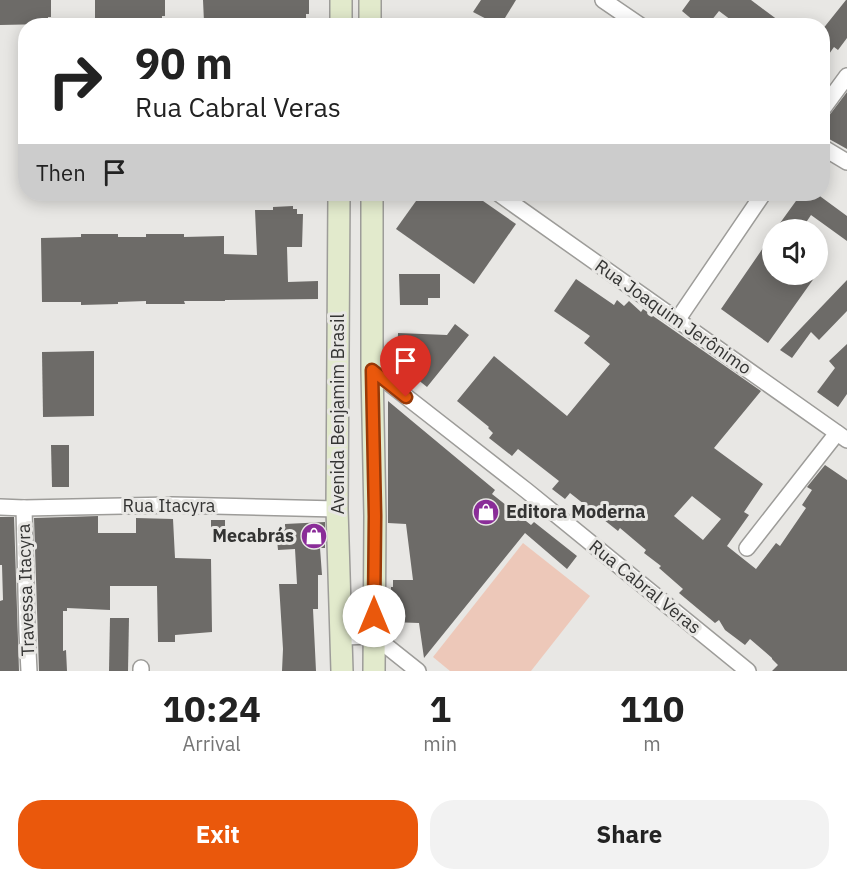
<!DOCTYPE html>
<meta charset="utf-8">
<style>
body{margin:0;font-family:"IBM Plex Sans",sans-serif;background:#f2f2f2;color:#222;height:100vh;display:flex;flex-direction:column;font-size:22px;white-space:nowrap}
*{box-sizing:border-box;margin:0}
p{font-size:20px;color:#767676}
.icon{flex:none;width:33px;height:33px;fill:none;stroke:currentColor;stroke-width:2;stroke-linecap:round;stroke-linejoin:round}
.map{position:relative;height:671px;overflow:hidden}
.side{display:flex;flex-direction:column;background:#fff;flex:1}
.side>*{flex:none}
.hud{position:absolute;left:18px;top:18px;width:812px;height:183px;border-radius:24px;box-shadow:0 3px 15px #0003;background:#fff;color:#222;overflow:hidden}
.fabs{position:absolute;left:762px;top:219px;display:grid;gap:12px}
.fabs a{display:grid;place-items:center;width:66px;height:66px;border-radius:50%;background:#fff;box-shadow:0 3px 15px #0003;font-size:30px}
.pin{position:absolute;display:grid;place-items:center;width:51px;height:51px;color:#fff;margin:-62px -26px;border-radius:50% 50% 50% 0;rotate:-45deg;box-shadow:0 0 6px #0007}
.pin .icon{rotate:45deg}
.me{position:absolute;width:66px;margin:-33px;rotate:0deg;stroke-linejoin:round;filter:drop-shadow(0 0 4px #0008)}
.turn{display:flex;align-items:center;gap:21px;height:126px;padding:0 18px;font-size:27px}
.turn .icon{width:78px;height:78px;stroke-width:2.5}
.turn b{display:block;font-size:42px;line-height:51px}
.then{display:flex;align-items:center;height:57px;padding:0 18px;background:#0003;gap:12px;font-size:22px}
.eta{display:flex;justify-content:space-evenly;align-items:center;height:102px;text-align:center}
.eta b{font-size:36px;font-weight:800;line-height:42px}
.primary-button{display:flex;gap:12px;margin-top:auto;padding:12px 18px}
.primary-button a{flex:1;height:69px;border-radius:24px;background:#ea580c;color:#fff;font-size:24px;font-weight:800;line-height:69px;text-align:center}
.primary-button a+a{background:#f2f2f2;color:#222}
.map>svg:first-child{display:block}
.park{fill:#edc8b9}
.building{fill:#6d6b68;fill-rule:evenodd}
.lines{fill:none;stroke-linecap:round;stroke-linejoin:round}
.street-casing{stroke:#9d9c99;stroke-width:18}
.secondary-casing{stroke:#9d9c99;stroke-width:24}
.street{stroke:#fff;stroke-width:15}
.secondary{stroke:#e2eacc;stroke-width:21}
.route-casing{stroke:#983908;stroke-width:15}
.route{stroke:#ea580c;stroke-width:10}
.labels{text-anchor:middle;stroke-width:6;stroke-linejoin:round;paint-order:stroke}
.street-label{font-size:18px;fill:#343433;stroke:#e8e7e4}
.poi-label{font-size:18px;font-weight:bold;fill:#343433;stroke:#e8e7e4;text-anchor:start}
</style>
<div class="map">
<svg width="847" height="671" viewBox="0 0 847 671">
<rect width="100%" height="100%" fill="#e8e7e4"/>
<path class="park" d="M523,543L590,596L531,671H450L433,657Z"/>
<g class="building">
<path d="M0,0H51V17H48V24L0,25Z"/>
<path d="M95,0H165V16H162V23H95Z"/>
<path d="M203,0H309V14H306V21L204,22Z"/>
<path d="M481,0H516L500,26L473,12Z"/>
<path d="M690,0H751L786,26H739L719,11L707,26H700L682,11Z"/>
<path d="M846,0H847V38L838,50L834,47L822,64V30Z"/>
<path d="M847,92V149L822,135V125Z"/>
<path d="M421,194H473L516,224L474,284L396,229Z"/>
<path d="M801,194H817L847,216V241L811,215L801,230H775Z"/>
<path d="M293,206V209H297V214H303L302,247H287L288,282L318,281V299L225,300V301H184L185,304H146V301L118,302V304L81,305V302H42L41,238L81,237V234H118V237H146V234H184V237L224,236V254L257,255L255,210H273V207Z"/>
<path d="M772,235V274H817L768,343L721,309Z"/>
<path d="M399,274H440V298H428V305H400Z"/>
<path d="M576,279L614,305L617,300L624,306L629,301L641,312L643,309L761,391L714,448L763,484L744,512L749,515L727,546L756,569L776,543L780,546L806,508L802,505L812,490L807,487L825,465L847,480V671H772L778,665L772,659V658L750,639L745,645L725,630L719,620L715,623L679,593L683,589L659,568L661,566L644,553L646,550L620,528L618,531L570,493L565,499L552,489L559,481L518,449L512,456L489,438L493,433L488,428L489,427L457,401L494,356L567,416L610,364L584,343L590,336L554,311ZM692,496L721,519L703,540L674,516Z"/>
<path d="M847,280V311L819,340L811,332L792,358L780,350Z"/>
<path d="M455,324L469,335L427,387L397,363L398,333L447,335Z"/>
<path d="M847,344V394L838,407L817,392L835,368L829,361Z"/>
<path d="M94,351V416L43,417L42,352Z"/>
<path d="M388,401L495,490L492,494L531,525L534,522L577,556L567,569L525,533L424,658L419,623L390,622L391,587H393V580H413L406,524L388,523Z"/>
<path d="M51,445H69V487H52Z"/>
<path d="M98,516V533H136V518L173,519L175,558L211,559L212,632L175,635V642H158L157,586H110V610L67,608V611H63V651L66,650L67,671H39L34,518Z"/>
<path d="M0,517H14L19,671H0V601L3,600L2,565H0Z"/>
<rect x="211" y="520" width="14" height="14"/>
<path d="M325,522V548H320L322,575H318V609H313L316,671H282L283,649L279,584H297L295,549L278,550L276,528H285V524Z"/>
<path d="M110,618H129L128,671H109Z"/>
</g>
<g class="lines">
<defs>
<g id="street">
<path d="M603,0L641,26"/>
<path d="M822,110L847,76"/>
<path d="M822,147L847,162"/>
<path d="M499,194L847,440"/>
<path d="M678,319L763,194"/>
<path d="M372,370L527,491L748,671"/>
<path d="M0,507L24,508L172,505L337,509"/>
<path d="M24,508L27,632L29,671"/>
<path d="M747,548L837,433"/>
<path d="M342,637L374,636L418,671"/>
<path d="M141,668V671"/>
</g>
<g id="secondary">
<path d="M370,0V26"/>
<path d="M341,26V0"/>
<path d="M339,194L337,509L342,671"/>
<path d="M372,194V370L375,516L374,671"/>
</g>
</defs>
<use href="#street" class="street-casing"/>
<use href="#secondary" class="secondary-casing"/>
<use href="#street" class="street"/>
<use href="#secondary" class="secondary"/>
</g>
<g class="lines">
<defs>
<path id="route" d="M374,616L375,516L372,370L406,397"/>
</defs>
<use href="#route" class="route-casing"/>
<use href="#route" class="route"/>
</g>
<defs>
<symbol id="shop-disc" viewBox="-11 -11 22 22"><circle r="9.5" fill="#8a2d98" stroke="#e8e7e4"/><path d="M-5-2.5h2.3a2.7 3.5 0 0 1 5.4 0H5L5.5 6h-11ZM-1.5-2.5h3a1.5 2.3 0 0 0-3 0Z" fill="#fff"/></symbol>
</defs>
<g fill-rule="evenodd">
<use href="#shop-disc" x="471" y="497" width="30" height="30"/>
<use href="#shop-disc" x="299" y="521" width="30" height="30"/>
</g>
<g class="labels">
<g class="street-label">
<text transform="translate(673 317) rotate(35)" y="6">Rua Joaquim Jerônimo</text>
<text transform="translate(338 414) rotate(-90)" y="6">Avenida Benjamim Brasil</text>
<text x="169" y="512">Rua Itacyra</text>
<text transform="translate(645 587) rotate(39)" y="6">Rua Cabral Veras</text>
<text transform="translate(26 590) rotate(-92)" y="6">Travessa Itacyra</text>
</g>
<g class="poi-label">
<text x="506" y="518">Editora Moderna</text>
<text x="294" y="542" text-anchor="end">Mecabrás</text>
</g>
</g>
</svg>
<div class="fabs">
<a><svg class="icon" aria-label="sound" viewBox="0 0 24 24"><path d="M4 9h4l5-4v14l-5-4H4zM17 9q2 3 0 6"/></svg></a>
</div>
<div class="pin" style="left:406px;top:397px;background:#d93025"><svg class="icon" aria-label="arrive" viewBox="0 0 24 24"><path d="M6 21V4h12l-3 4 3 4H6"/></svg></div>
<svg class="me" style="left:374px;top:616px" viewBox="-20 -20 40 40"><circle r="19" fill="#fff"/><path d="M0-13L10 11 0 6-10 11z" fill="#ea580c"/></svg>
<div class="hud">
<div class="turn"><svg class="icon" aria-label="right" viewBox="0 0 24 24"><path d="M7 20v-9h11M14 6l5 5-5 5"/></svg><div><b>90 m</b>Rua Cabral Veras</div></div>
<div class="then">Then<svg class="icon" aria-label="arrive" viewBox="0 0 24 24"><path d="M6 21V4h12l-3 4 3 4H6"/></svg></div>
</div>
</div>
<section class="side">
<div class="eta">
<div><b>10:24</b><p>Arrival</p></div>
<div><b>1</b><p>min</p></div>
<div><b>110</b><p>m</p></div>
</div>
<div class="primary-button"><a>Exit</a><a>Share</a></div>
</section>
